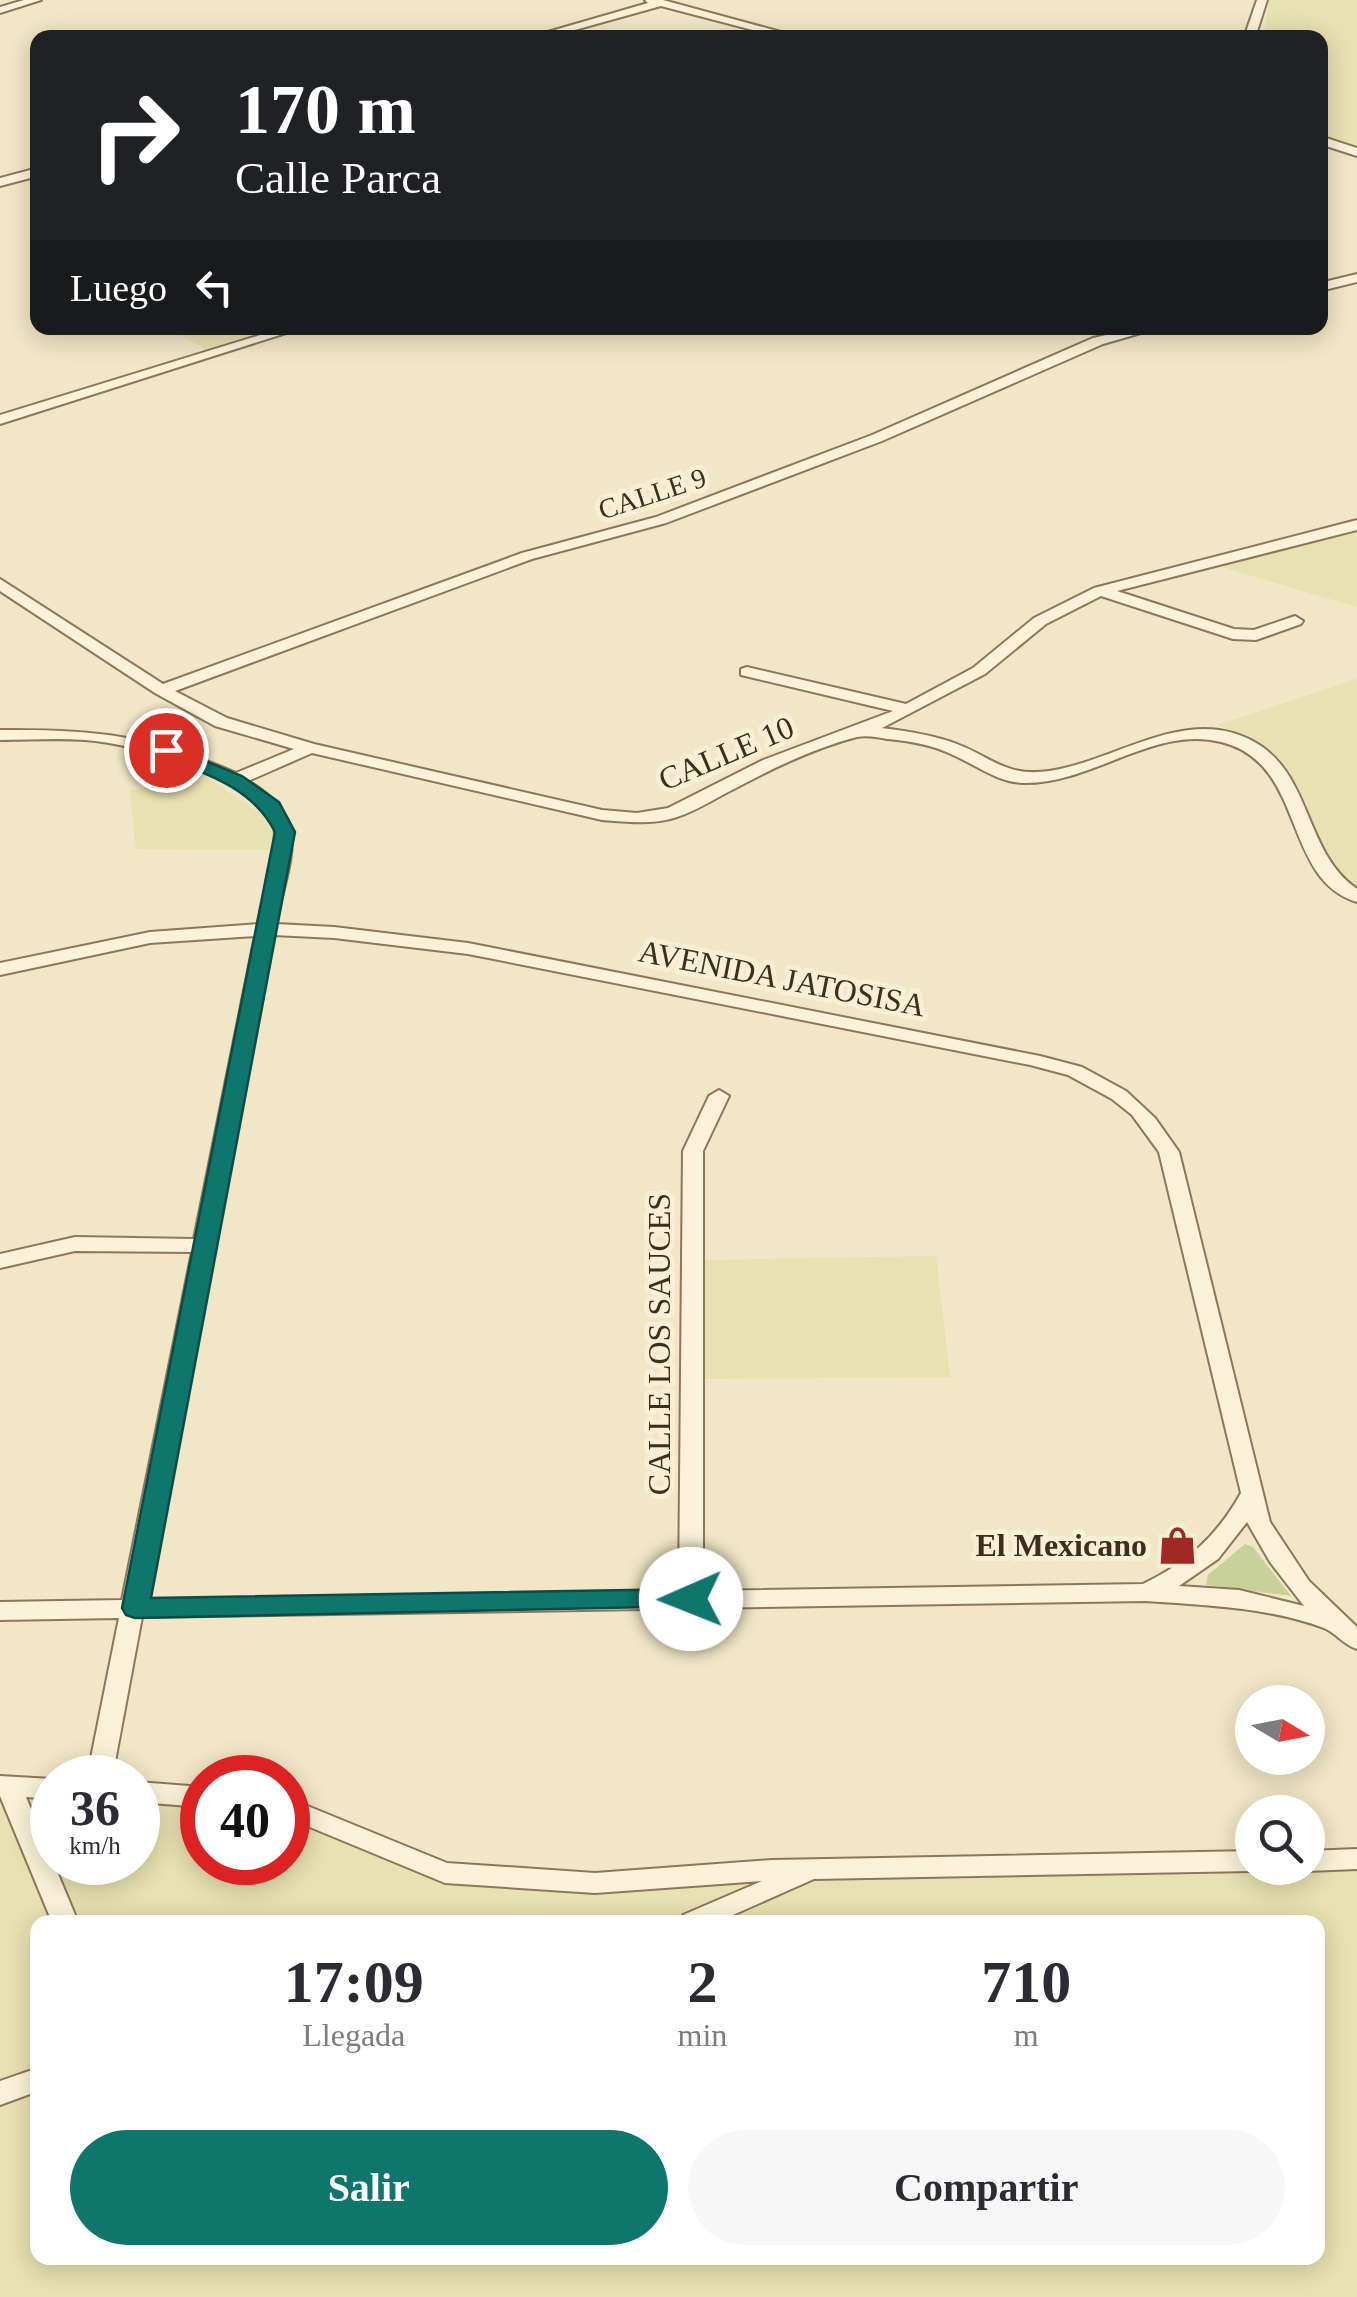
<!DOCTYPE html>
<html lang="es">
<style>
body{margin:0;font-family:Georgia,serif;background:#f7f7f7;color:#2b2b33;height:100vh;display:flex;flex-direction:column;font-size:38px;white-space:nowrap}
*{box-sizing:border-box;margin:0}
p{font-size:32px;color:#7c7c81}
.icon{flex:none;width:55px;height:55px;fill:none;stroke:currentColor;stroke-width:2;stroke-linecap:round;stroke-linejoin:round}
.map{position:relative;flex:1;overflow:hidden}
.details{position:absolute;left:30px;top:1915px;width:1295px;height:350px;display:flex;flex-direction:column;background:#fff;border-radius:20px;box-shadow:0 5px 25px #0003}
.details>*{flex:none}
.top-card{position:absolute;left:30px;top:30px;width:1298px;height:305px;border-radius:20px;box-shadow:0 5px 25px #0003;background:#202124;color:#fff;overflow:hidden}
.needle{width:65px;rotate:100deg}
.buttons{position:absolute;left:1235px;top:1685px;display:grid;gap:20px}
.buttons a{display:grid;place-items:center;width:90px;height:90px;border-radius:50%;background:#fff;box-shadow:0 5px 25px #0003;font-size:50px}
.speed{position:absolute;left:30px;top:1755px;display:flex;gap:20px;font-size:50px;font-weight:700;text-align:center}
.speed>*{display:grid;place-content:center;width:130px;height:130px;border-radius:50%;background:#fff;box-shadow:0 5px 25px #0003;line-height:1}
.speed small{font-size:25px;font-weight:400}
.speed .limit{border:15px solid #d22;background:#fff;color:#111}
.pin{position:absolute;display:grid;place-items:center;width:85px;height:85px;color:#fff;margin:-42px;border:5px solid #fff;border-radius:50%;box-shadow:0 2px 10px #0007}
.me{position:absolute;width:110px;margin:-55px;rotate:269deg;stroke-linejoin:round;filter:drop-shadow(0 0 8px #0008)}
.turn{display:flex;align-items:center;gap:35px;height:210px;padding:0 40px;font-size:45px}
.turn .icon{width:130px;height:130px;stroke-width:2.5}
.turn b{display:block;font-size:70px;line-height:85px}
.then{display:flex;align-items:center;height:95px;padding:0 40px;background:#0003;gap:20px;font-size:38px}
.eta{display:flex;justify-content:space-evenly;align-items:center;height:170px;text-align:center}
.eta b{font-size:60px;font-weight:700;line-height:70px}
.cta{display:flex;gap:20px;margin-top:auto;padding:20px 40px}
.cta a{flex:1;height:115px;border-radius:60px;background:#0f766e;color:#fff;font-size:40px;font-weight:700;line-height:115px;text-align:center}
.cta a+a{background:#f7f7f7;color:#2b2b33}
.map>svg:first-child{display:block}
.farmland{fill:#e8e1b1;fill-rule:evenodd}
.green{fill:#c8d197}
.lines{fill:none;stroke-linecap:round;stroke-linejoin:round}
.minor-casing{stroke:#8e7759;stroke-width:4}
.minor{fill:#fbf2d9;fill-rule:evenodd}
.route{fill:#0f766e;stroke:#0a4d48;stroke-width:2.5}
.labels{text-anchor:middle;stroke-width:10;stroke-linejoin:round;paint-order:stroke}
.far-street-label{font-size:28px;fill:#3d2e1e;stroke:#f8efd5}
.street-label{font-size:32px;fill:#3d2e1e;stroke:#f8efd5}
.poi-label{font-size:32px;font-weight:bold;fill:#3d2e1e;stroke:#f8efd5;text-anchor:end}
</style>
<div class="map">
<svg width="1357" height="2297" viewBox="0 0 1357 2297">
<rect width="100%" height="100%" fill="#f1e6c5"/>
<g class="farmland">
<path d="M1269,0H1357V147L1320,135V38L1257,37L1265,30Z"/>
<path d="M170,328H279L206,350Z"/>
<path d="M1357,529V607L1219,566Z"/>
<path d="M1357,679V888L1343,882L1321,850L1285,774L1268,750L1250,736L1218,725Z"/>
<path d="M209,779L259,812L274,833L269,850L136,849L130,790Z"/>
<path d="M936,1256L950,1377L703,1379L704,1260Z"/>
<path d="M0,1785L52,1787V1862H138V1790L202,1793V1862H288V1804L426,1863L570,1883L1357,1867V2297H0ZM38,1922H1318V2258H38Z"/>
</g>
<path class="green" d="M1245,1544L1253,1547L1291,1596L1206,1585L1208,1575Z"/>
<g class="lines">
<defs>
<g id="minor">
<path d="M24,0H41L0,13V7Z"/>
<path d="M645,0H663L803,38H783L661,6L546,38H527L648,3Z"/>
<path d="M1257,0H1267L1255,38H1244Z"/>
<path d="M1320,136L1357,148V156L1320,144Z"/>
<path d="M38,168V176L0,186V178Z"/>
<path d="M1357,274V282L1320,291V283Z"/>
<path d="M283,328H302L0,424V415Z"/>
<path d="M1137,328H1158L1103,344L882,441L666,523L532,559L175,691L227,718L314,744L602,810L637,813L668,808L763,760L893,711L741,675V669L747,667L906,704L973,668L1034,618L1094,588L1357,520V530L1117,591L1234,629L1254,630L1295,616L1303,621L1301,624L1256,640L1233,639L1101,596L1046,624L985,674L882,728C907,731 933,735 957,744C993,758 1006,777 1049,771C1119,761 1191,700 1261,746C1312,781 1306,854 1357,889V902C1281,879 1307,763 1221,742C1154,725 1091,785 1023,783C997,782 976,765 953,755C933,745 910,741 887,739C878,737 867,735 857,737C814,748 771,769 732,790C714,799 696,811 677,817C653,825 627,822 602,820L312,753L248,781C315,821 288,860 276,924L334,927L468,943L1040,1056L1082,1067L1126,1091L1155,1118L1179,1152L1270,1522L1309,1581L1357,1627V1649C1344,1645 1336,1633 1324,1628C1267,1607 1205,1605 1145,1601L142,1617L112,1778H87L119,1618L0,1620V1602L122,1600L192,1252L75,1251L0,1268V1254L75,1237L194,1239L255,936L150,943L0,975V963L150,932L258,924C261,906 279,841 274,827C257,774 134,744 85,740C57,738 28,740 0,740V730C94,729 149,735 236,773L294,749L215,726L155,693L0,591V579L163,684L522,553L656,517L872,435L1093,338ZM274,935L334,938L468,954L1030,1065L1068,1075L1112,1099L1132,1115L1159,1152L1241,1493C1217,1536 1188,1562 1143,1584L703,1591V1151L729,1096L719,1090L709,1096L683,1151L679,1591L146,1600ZM1247,1522L1270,1562L1304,1606L1239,1590L1179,1586L1218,1559Z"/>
<path d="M0,1776L52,1779V1799L26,1797L78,1922H52L0,1796Z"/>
<path d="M138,1782L202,1787V1807L138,1802Z"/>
<path d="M288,1798L447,1863L595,1873L772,1860L1252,1851V1868H1261L1252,1871L814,1879L717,1922H679L683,1915L762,1881L595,1893L445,1883L288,1818Z"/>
<path d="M1357,1849V1869L1308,1871L1299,1868H1308V1851Z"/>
<path d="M38,2068V2091L0,2105V2081Z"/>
</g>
</defs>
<use href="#minor" class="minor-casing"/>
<use href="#minor" class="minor"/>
</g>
<path class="route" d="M166,745L242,776L279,802L295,832L151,1598L691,1589L700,1592L704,1599L700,1606L135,1618L126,1615L122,1608L275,832C252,786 203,773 159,755V746Z"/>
<defs>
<symbol id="shop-bare" viewBox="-9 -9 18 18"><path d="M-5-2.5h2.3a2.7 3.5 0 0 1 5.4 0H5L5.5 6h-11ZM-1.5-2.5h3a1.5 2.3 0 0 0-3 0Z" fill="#a22824" stroke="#f8efd5" stroke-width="2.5" paint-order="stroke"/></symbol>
</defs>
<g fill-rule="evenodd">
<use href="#shop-bare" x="1150" y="1518" width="55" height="55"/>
</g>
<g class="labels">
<g class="far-street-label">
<text transform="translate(652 493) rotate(-18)" y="10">CALLE 9</text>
</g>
<g class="street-label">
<text transform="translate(726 753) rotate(-23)" y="11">CALLE 10</text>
<text transform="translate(782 978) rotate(11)" y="11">AVENIDA JATOSISA</text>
<text transform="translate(659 1344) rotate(-90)" y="11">CALLE LOS SAUCES</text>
</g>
<g class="poi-label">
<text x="1147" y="1556">El Mexicano</text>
</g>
</g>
</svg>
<div class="buttons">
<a><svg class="needle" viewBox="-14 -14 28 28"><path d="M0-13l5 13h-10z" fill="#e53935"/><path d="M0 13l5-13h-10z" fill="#7c7c81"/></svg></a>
<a><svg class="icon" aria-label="search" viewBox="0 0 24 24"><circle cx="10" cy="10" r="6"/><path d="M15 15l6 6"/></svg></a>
</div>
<div class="speed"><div>36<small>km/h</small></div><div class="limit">40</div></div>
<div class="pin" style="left:166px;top:750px;background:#d93025"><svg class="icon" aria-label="arrive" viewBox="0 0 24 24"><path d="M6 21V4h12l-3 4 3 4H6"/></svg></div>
<svg class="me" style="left:691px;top:1599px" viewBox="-20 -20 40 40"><circle r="19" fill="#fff"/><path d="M0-13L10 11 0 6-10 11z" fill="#0f766e"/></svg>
<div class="top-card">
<div class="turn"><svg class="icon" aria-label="right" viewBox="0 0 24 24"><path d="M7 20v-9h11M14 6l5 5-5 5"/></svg><div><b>170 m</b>Calle Parca</div></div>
<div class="then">Luego<svg class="icon" aria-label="left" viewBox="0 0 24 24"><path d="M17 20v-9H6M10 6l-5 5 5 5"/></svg></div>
</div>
<section class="details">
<div class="eta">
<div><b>17:09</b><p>Llegada</p></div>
<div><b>2</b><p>min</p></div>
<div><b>710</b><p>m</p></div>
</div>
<div class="cta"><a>Salir</a><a>Compartir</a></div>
</section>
</div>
